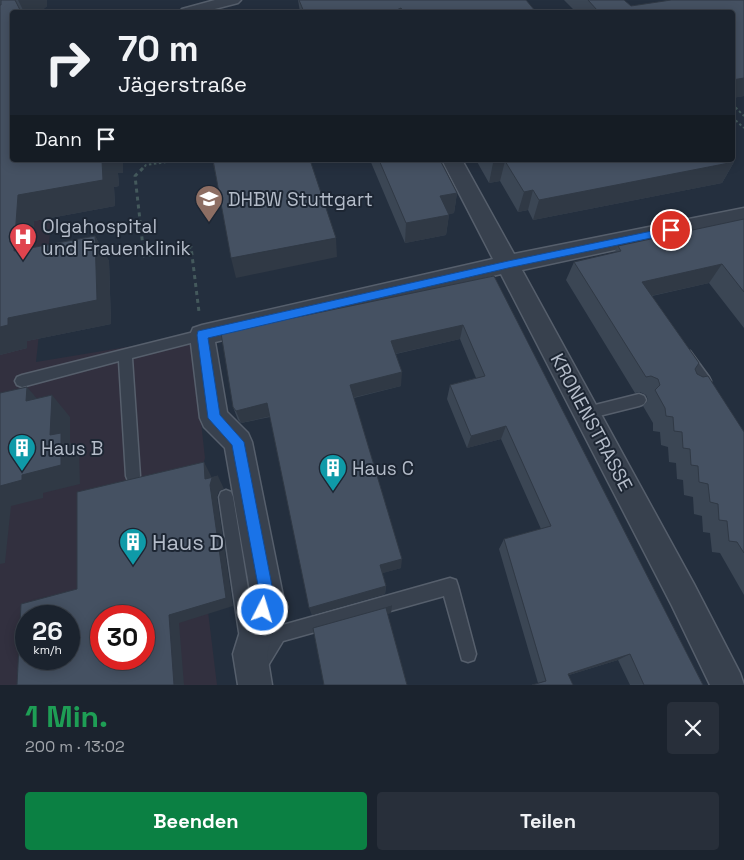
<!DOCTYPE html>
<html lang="de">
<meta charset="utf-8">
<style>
body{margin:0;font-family:"Space Grotesk",sans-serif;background:#282f3a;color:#f1f3f6;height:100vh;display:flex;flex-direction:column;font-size:19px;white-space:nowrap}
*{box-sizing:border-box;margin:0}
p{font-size:16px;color:#a0a4aa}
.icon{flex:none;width:28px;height:28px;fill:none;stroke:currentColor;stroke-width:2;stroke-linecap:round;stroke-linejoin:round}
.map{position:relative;height:685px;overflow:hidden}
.side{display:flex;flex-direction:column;background:#1b232e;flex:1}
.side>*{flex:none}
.guide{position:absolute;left:10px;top:10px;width:725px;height:152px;border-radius:5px;box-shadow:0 2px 12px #0003,0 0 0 1px #39404a;background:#1b232e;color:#f1f3f6;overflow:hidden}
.speed{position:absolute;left:15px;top:605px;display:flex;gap:10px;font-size:25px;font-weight:700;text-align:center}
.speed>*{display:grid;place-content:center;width:65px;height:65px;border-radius:50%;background:#1b232e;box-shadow:0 2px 12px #0003,0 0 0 1px #39404a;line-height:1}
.speed small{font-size:12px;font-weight:400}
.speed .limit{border:8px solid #d22;background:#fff;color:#111}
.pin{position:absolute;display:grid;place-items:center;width:42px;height:42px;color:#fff;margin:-21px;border:2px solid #fff;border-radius:50%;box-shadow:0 1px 5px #0007}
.me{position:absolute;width:55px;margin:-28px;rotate:5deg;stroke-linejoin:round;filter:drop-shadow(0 0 4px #0008)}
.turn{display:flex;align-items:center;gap:18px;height:105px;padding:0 25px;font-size:22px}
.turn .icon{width:65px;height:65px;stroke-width:2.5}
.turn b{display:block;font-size:35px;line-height:42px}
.then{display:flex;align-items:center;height:48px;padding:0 25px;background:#0003;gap:10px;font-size:19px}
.round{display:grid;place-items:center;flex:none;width:52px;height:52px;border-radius:5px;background:#282f3a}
.headline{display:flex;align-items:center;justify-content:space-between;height:85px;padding:0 25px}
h1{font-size:30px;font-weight:800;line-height:38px;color:#1e9e55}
.primary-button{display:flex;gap:10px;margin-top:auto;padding:10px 25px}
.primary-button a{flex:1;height:58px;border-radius:5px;background:#0b8043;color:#fff;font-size:20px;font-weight:800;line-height:58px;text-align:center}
.primary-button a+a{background:#282f3a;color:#f1f3f6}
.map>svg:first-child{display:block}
.medical{fill:#32303f;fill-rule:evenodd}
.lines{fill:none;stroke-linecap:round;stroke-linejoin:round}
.service-casing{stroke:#565f6c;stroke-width:3}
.minor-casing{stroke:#565f6c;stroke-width:3}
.path-far1{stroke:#44595c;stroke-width:2;stroke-dasharray:2.5 2.5;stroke-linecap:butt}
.path{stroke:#44595c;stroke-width:3;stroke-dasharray:4 4;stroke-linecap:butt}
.service{fill:#38414e;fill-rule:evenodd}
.minor{fill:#38414e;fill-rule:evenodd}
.wall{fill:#3b4654}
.shaded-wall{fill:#303945}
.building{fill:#455162;stroke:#303945;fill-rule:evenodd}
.route{fill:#1a73e8;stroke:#114b97}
.labels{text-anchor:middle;stroke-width:4;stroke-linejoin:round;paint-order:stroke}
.poi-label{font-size:19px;fill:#b4bcc9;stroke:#1d2633;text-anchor:start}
.street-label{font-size:19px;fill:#b4bcc9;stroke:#1d2633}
.near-poi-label{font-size:22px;fill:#b4bcc9;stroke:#1d2633;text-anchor:start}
</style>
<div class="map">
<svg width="744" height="685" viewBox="0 0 744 685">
<rect width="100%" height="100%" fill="#242f3e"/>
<path class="medical" d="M0,156L12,160H58L36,362L169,340H192L205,458L194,496L217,685H0ZM26,616H69V659H26ZM101,616H144V659H101Z"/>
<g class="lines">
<defs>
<g id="service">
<path d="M202,330L206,331L208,335L206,339L132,358L140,476L138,481L133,483L128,481L126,476L119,361L22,387L17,385L15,381L17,377L22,375Z"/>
<path d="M686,350L690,351L709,377L711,381L709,385L695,390L690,388L688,384L690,380L695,378L680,355L682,351Z"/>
<path d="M639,394L644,396L646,400L644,404L639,406L587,419L582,417L580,413L582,409L587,407Z"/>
<path d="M226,490L231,492L233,497L255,632L253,638L247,640L241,638L239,632L219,497L221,492Z"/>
<path d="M450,578L456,580L458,586L476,654L474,660L468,662L462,660L444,596L283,641L266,669L260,672L254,669L251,663L272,628Z"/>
</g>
<g id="minor">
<path d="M215,0H241L238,3L203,12H179L182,9Z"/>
<path d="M442,160H462L514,254L744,208V222L522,270L694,584L740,673L744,685H710L672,606L501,274L215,342L227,412L248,433L252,442L283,596L267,654L272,685H238L233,654L251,596L225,448L204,427L200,418L190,335L193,328L202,325L493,259Z"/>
</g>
</defs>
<use href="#service" class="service-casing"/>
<use href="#minor" class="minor-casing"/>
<g class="path-far1">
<path d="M732,104L744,116"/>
<path d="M732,117L744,128"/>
<path d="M141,170L146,165L181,160"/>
</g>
<path class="path" d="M143,168L135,176L144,256L191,247L199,312"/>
<use href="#service" class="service"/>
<use href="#minor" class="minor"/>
</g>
<g class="wall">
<path d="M0,0H47V6L40,12H12V160H123V173H118L119,186L114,187L115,206L34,221L32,248L95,236L109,261L111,324L27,341V348L0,355Z"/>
<path d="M298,0H526L536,12H300Z"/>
<path d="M564,0H624L631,6L744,0V96L732,98L576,12Z"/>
<path d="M370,160H440L457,193L454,213L449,214L446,235L405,243Z"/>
<path d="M476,160H732L734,162L722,183L533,220L528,210L518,212L500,181L489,183Z"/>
<path d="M744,219V328L709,283L652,296L695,369L697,374L744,432V595L720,553L712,552L710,533L703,532L702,516L694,514L693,497L684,495L683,480L677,479L676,463L669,462L668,447L661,445L660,432L653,431V423L643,406L648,400L646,395L640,392L635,393L566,280L574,262L614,253L618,246Z"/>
<path d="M494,276L703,685H630L618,660L569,675L538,683L499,549L504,539L541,529L501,439L467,448L447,399L450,385L476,378L460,339L396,354L401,386L354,398L401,568L382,573L386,586L385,594L312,615L270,417L241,423L238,420L233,407Z"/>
</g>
<g class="shaded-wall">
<path d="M18,0H47V6L40,12H24Z"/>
<path d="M401,8V12H392Z"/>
<path d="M744,78V96L732,98V80Z"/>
<path d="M108,160H123V173H118L119,186L114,187L115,206L34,221L31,276L14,251L18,195L102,161Z"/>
<path d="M212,160H214L216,177Z"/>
<path d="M505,161L500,181L489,183L493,163Z"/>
<path d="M734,162L722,183L533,220L539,200Z"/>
<path d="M533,190L528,210L518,212L524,192Z"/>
<path d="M457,193L454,213L438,217L440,196Z"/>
<path d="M449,215L446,235L405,243L406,223Z"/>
<path d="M95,236L109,261L111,324L27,341V348L0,355V327L8,318Z"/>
<path d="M336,238L337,257L236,278L231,258Z"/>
<path d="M722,264L709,283L632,300L642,282Z"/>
<path d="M463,325L460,339L390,355L391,341Z"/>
<path d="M402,372L401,386L351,398L350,385Z"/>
<path d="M27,387L46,409L26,401Z"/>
<path d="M52,395L70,417V442L79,452L80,484L43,493V498L11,506L5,563L0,564V486L50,435Z"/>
<path d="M267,403L271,416L241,423L236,411Z"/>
<path d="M506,426L501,439L467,448L471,436Z"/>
<path d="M204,462L211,476L212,480V478L218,476L224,489L219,491L217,497L233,606L179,623L184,685H174L169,615L205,479Z"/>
<path d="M402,559L401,568L380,574V565Z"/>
<path d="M386,586L385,594L312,615L309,608Z"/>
<path d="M392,606L391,613L386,615V608Z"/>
<path d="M630,654L618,660L559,678L568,674Z"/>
</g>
<g class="building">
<path d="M1,0H15L21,12H12V160H108L102,161L103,180L18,195L14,251L95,236L97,300L8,318V325L0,327V5H1Z"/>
<path d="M299,0H526L536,12H404L401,8L392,12H304Z"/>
<path d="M588,0H624L631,6L671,0H744V78L732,80V12H578L597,10Z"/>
<path d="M213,160H310L336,238L231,258Z"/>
<path d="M379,160H440L457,193L440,196L449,215L406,223Z"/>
<path d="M491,160H732L734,162L539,200L533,190L524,192L505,161L493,163Z"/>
<path d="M744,219V292L722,264L642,282L699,363L695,369L697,374L703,377L708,376L744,432V553L737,542L729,541L727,521L719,520L718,504L710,502L708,484L699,482L698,466L691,465L690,449L683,448L682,432L674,431L673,417L666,416L665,408L655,390L660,385L658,379L651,376L646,377L574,262L621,251L618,246Z"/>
<path d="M494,276L703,685H644L630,654L568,674L573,685H532L546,681L504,539L551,526L506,426L471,436L450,385L485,376L463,325L391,341L402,372L350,385L402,559L380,565L386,586L309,608L267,403L236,411L233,407L221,333Z"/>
<path d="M27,387L26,401L52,395L50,435L61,433V465L22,475V480L0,486V393Z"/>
<path d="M204,462L205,479L218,476L212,478L210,485L226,598L169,615L174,685H17L21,604L77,589V492ZM26,616H69V659H26ZM101,616H144V659H101Z"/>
<path d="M392,606L386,608L407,685H324L313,628Z"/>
</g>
<path class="route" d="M671,227L675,228V233L508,268L208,338L220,415L244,442L274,596L268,616L263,618L258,616L255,610L260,596L232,445L208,418L197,335L198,331L508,261Z"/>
<defs>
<symbol id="university-pin" viewBox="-11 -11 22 30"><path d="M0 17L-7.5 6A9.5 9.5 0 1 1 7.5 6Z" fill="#8d6e63" stroke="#1d2633"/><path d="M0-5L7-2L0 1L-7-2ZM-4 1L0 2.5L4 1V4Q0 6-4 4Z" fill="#fff"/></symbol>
<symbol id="hospital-pin" viewBox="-11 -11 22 30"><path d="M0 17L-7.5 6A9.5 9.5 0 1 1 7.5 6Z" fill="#e0444e" stroke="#1d2633"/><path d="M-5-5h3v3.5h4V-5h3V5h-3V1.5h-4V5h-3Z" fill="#fff"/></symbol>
<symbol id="building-pin" viewBox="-11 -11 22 30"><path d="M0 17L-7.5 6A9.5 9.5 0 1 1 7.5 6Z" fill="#0f9aa8" stroke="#1d2633"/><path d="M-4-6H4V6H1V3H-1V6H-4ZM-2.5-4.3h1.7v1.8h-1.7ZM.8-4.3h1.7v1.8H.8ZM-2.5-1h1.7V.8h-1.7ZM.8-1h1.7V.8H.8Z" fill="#fff"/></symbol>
</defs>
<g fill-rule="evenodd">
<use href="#university-pin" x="193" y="183" width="32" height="43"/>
<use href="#hospital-pin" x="7" y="221" width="32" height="43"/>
<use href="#building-pin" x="6" y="432" width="32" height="43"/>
<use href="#building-pin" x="317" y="452" width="32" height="43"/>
<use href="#building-pin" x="117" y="526" width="32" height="43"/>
</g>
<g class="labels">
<g class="poi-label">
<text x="228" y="206">DHBW Stuttgart</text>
<text x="42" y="233">Olgahospital<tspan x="42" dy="22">und Frauenklinik</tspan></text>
<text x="41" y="455">Haus B</text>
<text x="352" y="475">Haus C</text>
</g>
<g class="street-label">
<text transform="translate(592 422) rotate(62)" y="7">KRONENSTRASSE</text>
</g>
<g class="near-poi-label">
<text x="152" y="550">Haus D</text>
</g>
</g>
</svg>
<div class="speed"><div>26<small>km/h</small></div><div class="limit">30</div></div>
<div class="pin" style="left:671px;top:230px;background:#d93025"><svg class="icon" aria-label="arrive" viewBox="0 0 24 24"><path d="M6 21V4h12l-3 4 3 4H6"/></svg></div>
<svg class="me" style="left:263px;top:610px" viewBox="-20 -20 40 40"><circle r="17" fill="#1a73e8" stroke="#fff" stroke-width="3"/><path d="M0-11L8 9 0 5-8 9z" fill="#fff"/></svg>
<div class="guide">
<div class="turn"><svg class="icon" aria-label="right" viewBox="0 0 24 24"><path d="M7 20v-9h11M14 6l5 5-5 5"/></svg><div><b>70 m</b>Jägerstraße</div></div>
<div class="then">Dann<svg class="icon" aria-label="arrive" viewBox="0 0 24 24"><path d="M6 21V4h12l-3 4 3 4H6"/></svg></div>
</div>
</div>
<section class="side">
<div class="headline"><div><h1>1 Min.</h1><p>200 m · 13:02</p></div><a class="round"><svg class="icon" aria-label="close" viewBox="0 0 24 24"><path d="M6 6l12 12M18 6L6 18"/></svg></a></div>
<div class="primary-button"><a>Beenden</a><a>Teilen</a></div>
</section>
